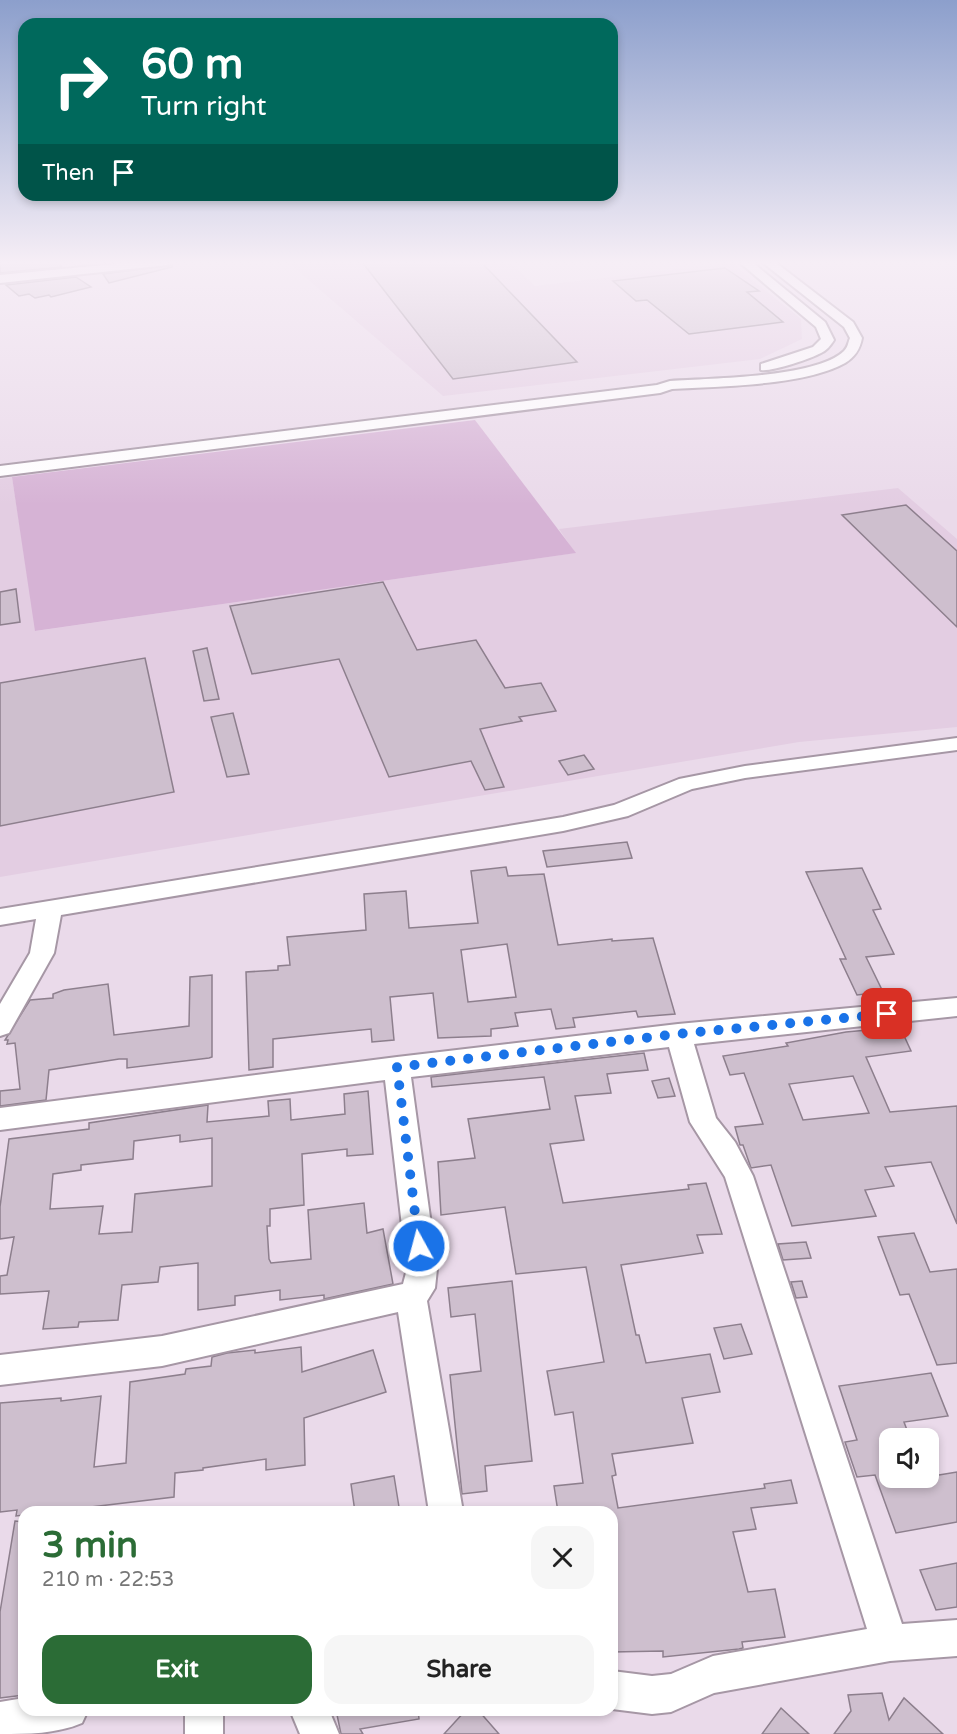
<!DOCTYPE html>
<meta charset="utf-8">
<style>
body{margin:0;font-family:"Varela Round",sans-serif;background:#f6f6f6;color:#222;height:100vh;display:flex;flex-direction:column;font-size:22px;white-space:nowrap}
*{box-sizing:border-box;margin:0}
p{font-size:20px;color:#767676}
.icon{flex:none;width:33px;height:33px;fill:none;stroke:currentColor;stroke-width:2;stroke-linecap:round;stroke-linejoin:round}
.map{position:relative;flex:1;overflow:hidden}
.side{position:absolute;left:18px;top:1506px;width:600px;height:210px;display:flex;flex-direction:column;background:#fff;border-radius:18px;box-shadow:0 3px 9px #0003}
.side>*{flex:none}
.banner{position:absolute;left:18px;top:18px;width:600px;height:183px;border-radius:18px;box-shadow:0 3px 9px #0003;background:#00695c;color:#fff;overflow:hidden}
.controls{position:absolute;left:879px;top:1428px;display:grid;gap:12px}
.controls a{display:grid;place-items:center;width:60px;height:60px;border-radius:12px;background:#fff;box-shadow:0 3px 9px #0003;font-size:30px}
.pin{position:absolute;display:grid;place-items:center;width:51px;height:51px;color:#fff;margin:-26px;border-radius:12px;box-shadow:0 3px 9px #0006}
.me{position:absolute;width:66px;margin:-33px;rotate:353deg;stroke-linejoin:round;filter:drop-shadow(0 0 4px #0008)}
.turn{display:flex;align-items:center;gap:21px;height:126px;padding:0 24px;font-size:27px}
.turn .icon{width:78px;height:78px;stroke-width:2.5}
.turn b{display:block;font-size:42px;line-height:51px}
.then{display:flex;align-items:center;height:57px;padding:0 24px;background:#0003;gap:12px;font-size:22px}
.round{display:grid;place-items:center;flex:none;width:63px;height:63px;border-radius:18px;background:#f6f6f6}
.summary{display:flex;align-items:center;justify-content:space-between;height:102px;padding:0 24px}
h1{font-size:36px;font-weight:700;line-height:45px;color:#2b6c36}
.button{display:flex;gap:12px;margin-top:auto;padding:12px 24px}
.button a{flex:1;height:69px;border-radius:18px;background:#2b6c36;color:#fff;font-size:24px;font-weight:700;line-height:69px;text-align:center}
.button a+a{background:#f6f6f6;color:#222}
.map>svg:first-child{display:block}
.built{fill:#e3cde2}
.green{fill:#d6b3d5}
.building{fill:#cebfce;stroke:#8d7f8d;stroke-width:1.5;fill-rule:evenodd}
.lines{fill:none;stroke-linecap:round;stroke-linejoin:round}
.minor-casing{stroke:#a697a5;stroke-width:4}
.minor{fill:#fff;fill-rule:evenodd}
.route{stroke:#1a73e8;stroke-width:10;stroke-dasharray:0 18}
</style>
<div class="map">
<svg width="957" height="1734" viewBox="0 0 957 1734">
<rect width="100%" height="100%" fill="#eadaea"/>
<g class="built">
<path d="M288,262H510L535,286L731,263L801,319L802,339L760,359L443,396Z"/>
<path d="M12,477L36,631L575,553L559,529L898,488L957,539V727L799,742L0,877V479Z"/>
</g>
<path class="green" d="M475,420L576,553L35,631L12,477Z"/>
<g class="building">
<path d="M0,262H60L62,267L0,273Z"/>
<path d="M362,262H481L577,362L453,379Z"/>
<path d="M172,265V267L109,283L103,274Z"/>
<path d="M725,268L759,291L747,292L783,322L689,334L647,300L636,301L613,281Z"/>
<path d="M76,277L91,287L51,297L49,295L35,298L29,294L19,296L6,285Z"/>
<path d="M906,505L957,551V627L842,515Z"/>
<path d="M383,582L417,650L476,640L505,688L541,683L556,711L519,717L522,721L480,729L504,787L485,790L471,761L389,777L339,659L252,674L230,606Z"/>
<path d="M16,589L20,622L0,625V592Z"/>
<path d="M207,648L219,699L204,701L193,651Z"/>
<path d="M145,658L174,792L0,826V683Z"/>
<path d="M233,713L249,774L227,777L211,717Z"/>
<path d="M584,755L594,769L568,775L559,761Z"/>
<path d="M627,842L632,858L547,867L543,851Z"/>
<path d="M506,867L508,876L544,874L558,945L612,939V941L653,938L675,1014L638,1017L636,1011L573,1018L575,1027L556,1029L551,1009L515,1013L518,1026L491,1029V1036L438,1038L433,993L390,997L394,1040L372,1042L371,1029L273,1039V1067L249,1070L246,972L278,970V966L290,965L287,937L366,930L364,894L406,891L409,928L478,923L471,871ZM507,944L516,997L468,1002L461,950Z"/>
<path d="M862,868L881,909L873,910L894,954L866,957L883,992L857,995L840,959H846L806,872Z"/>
<path d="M212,975V1057L209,1058L127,1068V1059H119L49,1070L46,1100L0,1106V1091L20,1089L15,1043L7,1044L8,1040H5L30,1000L53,998V994L64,990L108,984L114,1035L189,1026L190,977Z"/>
<path d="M900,1027L911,1051L866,1057L890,1112L957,1106V1224L931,1162L885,1167L894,1186L865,1190L876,1216L792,1226L771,1165L751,1168L743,1145H740L735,1127L763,1124L744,1073L730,1075L723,1056L788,1046L786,1043L846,1032ZM853,1076L869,1113L803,1120L789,1084Z"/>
<path d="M644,1053L648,1070L607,1074L611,1093L575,1096L584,1140L550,1144L563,1203L689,1189L688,1185L706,1183L722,1234L697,1235L703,1253L621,1265L636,1335H639L646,1363L710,1354L720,1392L682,1398L693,1443L612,1454L616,1475L612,1476L618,1508L765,1488L764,1484L791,1480L797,1503L751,1508L756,1529L733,1532L748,1592L775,1589L785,1637L742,1642L743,1648L739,1649L663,1657V1651L612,1652V1512H558L554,1486L583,1483L573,1412L555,1415L547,1371L604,1362L586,1267L516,1274L505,1207L441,1215L438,1162L475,1158L468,1119L550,1109L544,1077L432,1087L431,1077Z"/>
<path d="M669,1078L675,1096L658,1098L652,1081Z"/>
<path d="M368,1091L373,1154L347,1156V1149L302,1154L304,1205L270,1209V1226H267L269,1259L271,1263L311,1259L308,1210L364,1203L367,1233L383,1229L393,1284L324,1299V1295L280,1300V1290L235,1296V1305L198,1310V1263L160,1267L158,1282L122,1285L118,1320L79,1322L78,1327L43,1329L49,1291L0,1294V1276L7,1275L14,1237L0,1239V1207L9,1139L89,1129V1123L208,1105L207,1122L269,1116L268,1101L290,1099L291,1120L345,1114L344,1094ZM180,1135V1142L212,1138V1186L135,1194L132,1232L99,1234L103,1206L50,1209L53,1174L81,1170V1165L133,1159L134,1141Z"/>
<path d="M914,1233L930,1272L957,1269V1363L937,1365L909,1294L900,1295L878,1237Z"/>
<path d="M806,1242L811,1258L783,1260L778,1244Z"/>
<path d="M512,1281L532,1461L485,1466L487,1491L462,1494L450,1375L481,1371L475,1314L451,1317L448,1288Z"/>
<path d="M802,1281L807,1297L796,1298L791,1282Z"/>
<path d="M741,1324L752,1354L724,1359L714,1328Z"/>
<path d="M301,1347L302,1372L373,1350L386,1392L304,1418L305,1465L266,1470V1459L203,1468V1470L175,1473L174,1497L49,1512H24V1515L16,1516L17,1510L0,1512V1403L61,1398V1401L101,1396L94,1467L126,1463L130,1382L185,1374L186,1369L211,1366L212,1357L227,1353L255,1350V1353Z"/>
<path d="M931,1373L948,1416L904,1422L910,1438H890V1483L957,1472V1522L896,1533L875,1475L857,1477L845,1442L857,1440L839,1386Z"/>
<path d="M394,1476L399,1507L355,1512L351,1484Z"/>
<path d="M15,1521L24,1522V1695L0,1698V1612Z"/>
<path d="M957,1563V1607L936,1610L920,1570Z"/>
<path d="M882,1693L889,1720L904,1698L943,1734H834L851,1711L848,1695Z"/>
<path d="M781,1708L809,1734H762Z"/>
<path d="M336,1710H418L419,1719L360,1729L363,1734H341Z"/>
<path d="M466,1710H478L499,1734H444Z"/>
</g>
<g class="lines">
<defs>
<g id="minor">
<path d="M135,262H173L167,265L0,283V275Z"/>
<path d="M739,262H752L825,322L834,340C831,345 826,351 821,353C810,359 771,372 761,370V364L813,347L821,339L816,327Z"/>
<path d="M762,262H775L853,322L862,338C860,349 855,357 845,363C804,386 719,386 672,389L660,393L0,476V466L657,385L670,381C710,378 816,378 844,351C848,347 848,343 850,338L844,327Z"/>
<path d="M957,738V750L745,778L692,789L628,816L563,831L61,915L54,953L9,1033L0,1036V1004L30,953L36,919L0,925V909L563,817L614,805L679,779L745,766Z"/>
<path d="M957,998V1016L694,1044L716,1118L735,1142L753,1176L902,1624L957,1620V1656L890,1661L714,1693L671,1712L652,1714L612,1709V1671L652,1676L671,1674L713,1656L867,1629L725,1177L690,1122L669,1047L411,1077L437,1269L435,1288L427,1301L463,1512H429L398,1312L162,1366L0,1385V1355L162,1336L403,1284L407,1269L385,1080L0,1130V1108L397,1057L678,1024Z"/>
<path d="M24,1698V1710H88L82,1723C56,1734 28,1734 0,1734V1702Z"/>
<rect x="185" y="1710" width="38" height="24"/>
<path d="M290,1710H329L339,1734H300Z"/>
</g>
</defs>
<use href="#minor" class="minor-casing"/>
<use href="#minor" class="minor"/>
</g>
<linearGradient id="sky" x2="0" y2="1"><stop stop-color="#8c9fcc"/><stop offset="0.52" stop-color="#f6eef6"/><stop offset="1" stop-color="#f6eef6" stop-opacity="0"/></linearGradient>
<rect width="957" height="505" fill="url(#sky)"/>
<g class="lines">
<path class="route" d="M419,1246L397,1067L678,1034L887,1014"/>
</g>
</svg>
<div class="controls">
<a><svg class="icon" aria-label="sound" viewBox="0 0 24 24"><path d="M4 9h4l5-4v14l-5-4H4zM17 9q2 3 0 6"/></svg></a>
</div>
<div class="pin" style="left:887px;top:1014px;background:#d93025"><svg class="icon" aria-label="arrive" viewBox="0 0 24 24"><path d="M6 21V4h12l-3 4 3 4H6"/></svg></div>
<svg class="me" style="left:419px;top:1246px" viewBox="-20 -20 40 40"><circle r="17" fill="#1a73e8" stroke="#fff" stroke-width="3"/><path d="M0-11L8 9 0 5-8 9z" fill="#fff"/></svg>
<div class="banner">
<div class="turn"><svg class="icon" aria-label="right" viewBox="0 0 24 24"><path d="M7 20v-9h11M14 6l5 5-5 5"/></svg><div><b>60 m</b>Turn right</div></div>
<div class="then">Then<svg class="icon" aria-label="arrive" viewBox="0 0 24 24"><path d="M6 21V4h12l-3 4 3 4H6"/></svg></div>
</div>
<section class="side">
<div class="summary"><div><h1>3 min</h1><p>210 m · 22:53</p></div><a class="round"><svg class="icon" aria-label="close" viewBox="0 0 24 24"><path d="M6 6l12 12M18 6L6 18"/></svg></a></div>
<div class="button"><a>Exit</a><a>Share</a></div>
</section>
</div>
